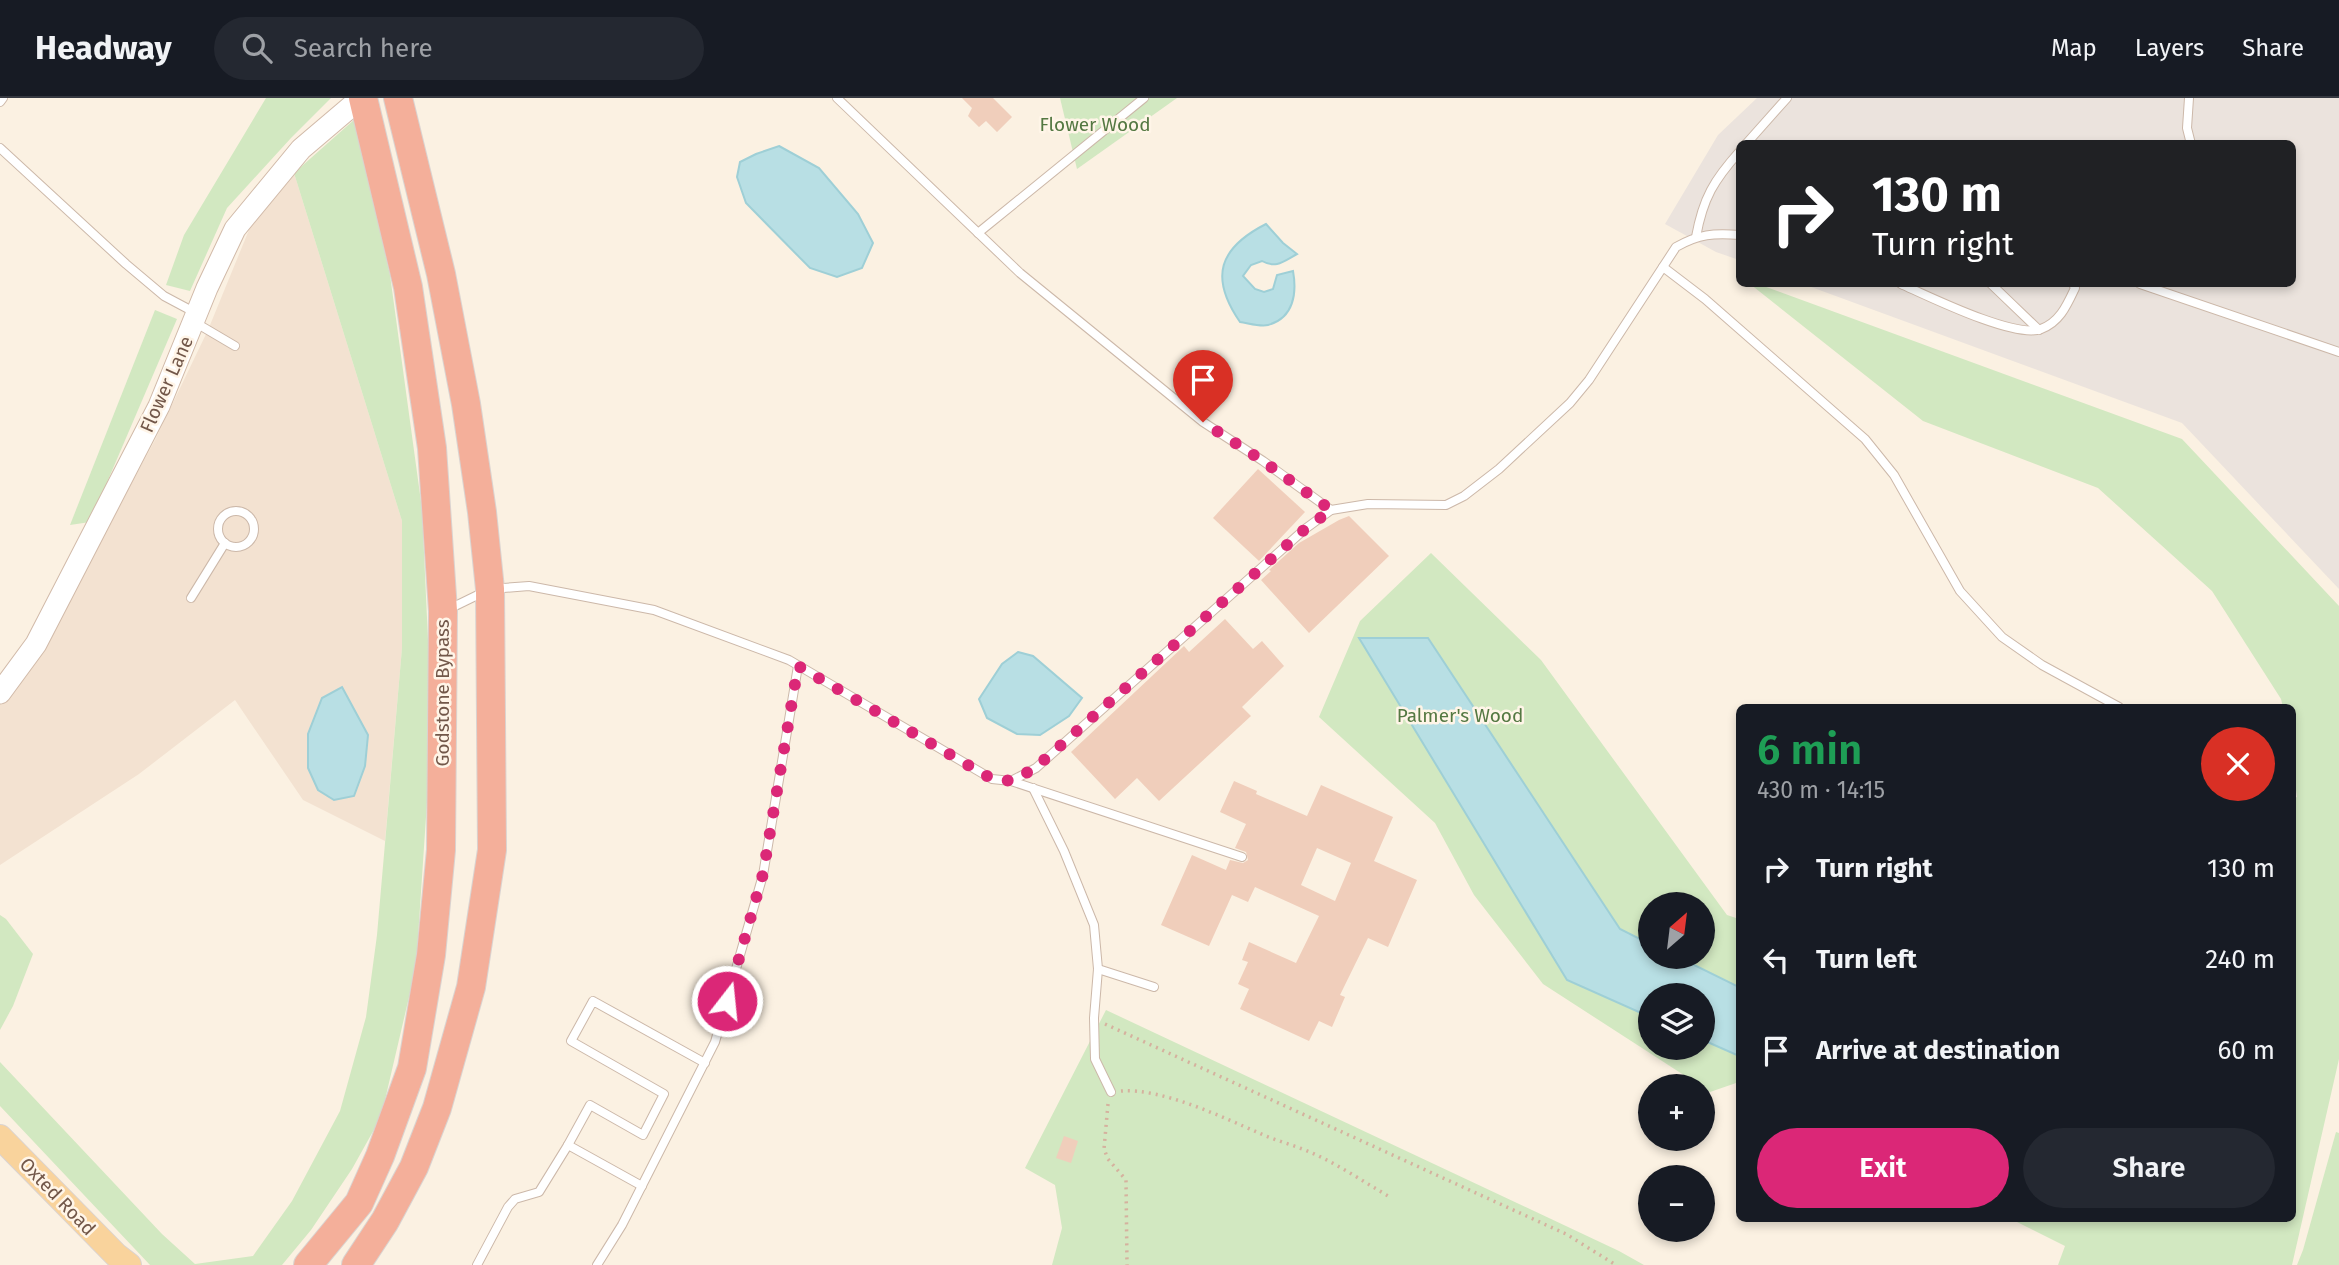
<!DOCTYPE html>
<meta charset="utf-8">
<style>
body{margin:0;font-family:"Fira Sans",sans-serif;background:#242831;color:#f1f3f6;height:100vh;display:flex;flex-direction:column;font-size:26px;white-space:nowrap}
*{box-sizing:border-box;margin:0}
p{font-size:23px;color:#9ea1a6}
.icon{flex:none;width:38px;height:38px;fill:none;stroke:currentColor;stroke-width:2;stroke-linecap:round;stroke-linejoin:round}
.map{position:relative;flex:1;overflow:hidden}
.sheet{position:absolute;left:1736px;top:606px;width:560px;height:518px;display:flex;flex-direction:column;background:#171b24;border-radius:10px;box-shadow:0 4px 10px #0003}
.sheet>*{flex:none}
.guide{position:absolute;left:1736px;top:42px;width:560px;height:147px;border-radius:10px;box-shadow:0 4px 10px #0003;background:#202124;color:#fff;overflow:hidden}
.needle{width:46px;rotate:28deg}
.fabs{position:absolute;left:1638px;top:794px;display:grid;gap:14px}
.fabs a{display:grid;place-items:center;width:77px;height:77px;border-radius:50%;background:#171b24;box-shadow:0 4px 10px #0003;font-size:35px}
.pin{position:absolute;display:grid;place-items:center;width:60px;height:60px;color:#fff;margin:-72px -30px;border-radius:50% 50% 50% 0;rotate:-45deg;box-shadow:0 0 7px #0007}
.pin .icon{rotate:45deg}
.me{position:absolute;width:77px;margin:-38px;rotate:16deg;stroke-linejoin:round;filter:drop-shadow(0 0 5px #0008)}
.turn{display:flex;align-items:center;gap:24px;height:147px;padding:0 21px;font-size:32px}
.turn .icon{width:91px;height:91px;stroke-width:2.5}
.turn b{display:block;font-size:49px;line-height:60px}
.round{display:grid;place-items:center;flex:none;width:74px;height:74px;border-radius:37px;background:#242831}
.summary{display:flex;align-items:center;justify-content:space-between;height:119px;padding:0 21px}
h1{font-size:42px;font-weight:600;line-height:52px;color:#1e9e55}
.primary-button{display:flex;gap:14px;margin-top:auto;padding:14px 21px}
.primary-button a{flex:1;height:80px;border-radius:42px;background:#db2777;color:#fff;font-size:28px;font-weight:600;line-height:80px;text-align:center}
.primary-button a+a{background:#242831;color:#f1f3f6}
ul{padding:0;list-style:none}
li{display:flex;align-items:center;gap:21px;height:91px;padding:0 21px}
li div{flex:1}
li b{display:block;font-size:26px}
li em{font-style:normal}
header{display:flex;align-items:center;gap:42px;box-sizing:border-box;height:98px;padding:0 35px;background:#171b24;border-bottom:2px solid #363941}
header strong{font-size:33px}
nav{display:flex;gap:38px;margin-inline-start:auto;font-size:24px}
.search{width:490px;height:63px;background:#242831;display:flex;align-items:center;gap:18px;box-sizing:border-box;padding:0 24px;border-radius:38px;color:#9ea1a6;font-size:26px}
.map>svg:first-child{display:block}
.residential{fill:#f3e2d1;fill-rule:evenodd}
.industrial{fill:#ebe3dd}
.green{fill:#d2e8c1;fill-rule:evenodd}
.water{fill:#b8dfe4;stroke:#9ecfd6;stroke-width:2}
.building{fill:#f0cebb;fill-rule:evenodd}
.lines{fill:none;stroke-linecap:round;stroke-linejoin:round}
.lane-casing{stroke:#ccb8a9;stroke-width:10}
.secondary-casing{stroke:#d1baa9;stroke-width:23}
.primary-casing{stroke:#dad3d0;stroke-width:26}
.highway-casing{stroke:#dad3d0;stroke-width:30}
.path{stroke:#d5b19e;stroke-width:3.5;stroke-dasharray:2 5;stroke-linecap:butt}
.lane{stroke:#fff;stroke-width:8}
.secondary{stroke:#fff;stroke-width:21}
.primary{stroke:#f9d39c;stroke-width:24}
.highway{stroke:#f4af9a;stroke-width:28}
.route{stroke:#db2777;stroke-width:12;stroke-dasharray:0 21.6}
.labels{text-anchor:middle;stroke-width:5;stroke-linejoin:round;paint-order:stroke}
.park-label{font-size:19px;fill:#547842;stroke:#fff5e8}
.street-label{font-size:19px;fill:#725749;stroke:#fff5e8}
</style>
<header>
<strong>Headway</strong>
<div class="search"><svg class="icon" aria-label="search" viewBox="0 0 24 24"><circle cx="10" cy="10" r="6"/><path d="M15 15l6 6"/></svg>Search here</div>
<nav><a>Map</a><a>Layers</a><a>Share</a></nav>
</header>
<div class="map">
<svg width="2339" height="1167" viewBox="0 0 2339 1167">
<rect width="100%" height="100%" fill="#fbf1e2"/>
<path class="residential" d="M294,75L402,423V550L385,743L303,702L235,602L139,676L0,767V593L72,495L155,342L208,232L251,127ZM341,590L368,637L318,692L308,670V636Z"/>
<path class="industrial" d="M1757,0H2339V491L2182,325L1803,186H2292V46H1740L1739,162L1716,154L1665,126L1718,37Z"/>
<g class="green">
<path d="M266,0H331L291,40L227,110L190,193L166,187L184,137Z"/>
<path d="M1060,0H1177L1077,71Z"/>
<path d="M355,21L390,177L422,411L428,542L429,674L416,869L381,1019L352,1071L311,1132L282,1167H150L0,1008V964L162,1136L195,1166L253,1158L292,1103L340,1013L366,919L377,837L402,550V423L294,75Z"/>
<path d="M1750,186H1758L2182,341L2339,508V961L2292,1167H2058L2065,1148L2009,1120H2292V701L2297,699L2293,672L2292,609H2283L2281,601L2212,493L2098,390L1923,323Z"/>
<path d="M155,212L177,221L90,424L70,427Z"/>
<path d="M1431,455L1541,562L1727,817L1739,821V984L1710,994L1543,886L1474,797L1435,725L1319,619L1360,523ZM1650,807H1703V859H1650ZM1650,898H1703V950H1650Z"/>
<path d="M0,817L6,821L33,856L13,908L0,932Z"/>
<path d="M1106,912L1619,1153L1644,1167H1052L1062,1130L1055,1087L1025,1070Z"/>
<path d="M2336,1034L2339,1035V1167H2297L2303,1152Z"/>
</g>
<g class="water">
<path d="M779,48L819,70L858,116L873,145L862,170L837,179L810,170L746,105L737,79L740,64L756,56Z"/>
<path d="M1266,126L1283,145L1297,156C1284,163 1276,171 1262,163L1251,167L1243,178L1255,191L1264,194L1273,191L1277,177L1293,173C1297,195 1294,220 1268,227C1260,229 1248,225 1240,224C1209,179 1219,150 1266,126Z"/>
<path d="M1359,540H1428L1620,831L1650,846V859H1678L1739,889V958L1703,942V898H1650V919L1567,882Z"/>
<path d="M1018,554L1033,558L1082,600L1069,618L1040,637L1017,636L987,620L979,601L1002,566Z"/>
<path d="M342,589L368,637L365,668L354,698L334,702L318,692L308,670V636L322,600Z"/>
</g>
<g class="building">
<path d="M962,0H993L1012,19L997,34L986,23L979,29L968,18L972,10Z"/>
<path d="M1258,371L1305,414L1259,463L1213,420Z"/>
<path d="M1349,418L1389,458L1309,535L1261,482L1271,473L1269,472L1299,445L1339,422Z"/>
<path d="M1225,521L1253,551L1262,543L1284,568L1242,609L1251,618L1159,703L1137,680L1115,701L1071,654L1184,548L1189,554Z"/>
<path d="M1234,683L1257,693L1256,696L1307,718L1321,687L1393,719L1374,763L1417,782L1388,849L1368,840L1340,897L1345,899L1332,929L1319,923L1309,943L1240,911L1249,891L1238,886L1248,864L1242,862L1249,844L1296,865L1319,818L1255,789L1248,804L1232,797L1209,848L1161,827L1192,757L1226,772L1230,762L1243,765L1248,762L1246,754L1235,750L1246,726L1220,714ZM1317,750L1351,765L1335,803L1301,787Z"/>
<path d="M1064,1038L1078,1043L1071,1065L1056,1060Z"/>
</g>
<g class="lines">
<defs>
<g id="lane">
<path d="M837,0L1020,175L1203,324L1263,363L1331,412"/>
<path d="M2189,0L2187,30L2191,46"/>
<path d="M0,4L3,0"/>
<path d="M1746,46L1787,0"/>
<path d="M0,50L126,166L164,198L194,214"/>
<path d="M978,135L1144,0"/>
<path d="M1696,139C1703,100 1714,82 1740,53"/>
<path d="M1663,169L1705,201L1865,341L1894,377L1960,493L2002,539L2042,567L2119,609"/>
<path d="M1901,186C1928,198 2015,241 2041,231C2060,224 2067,207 2075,190L2073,186"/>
<path d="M1991,186L2039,232"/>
<path d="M2140,186L2339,254"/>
<path d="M196,225L235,248"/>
<circle cx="236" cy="431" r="18"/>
<path d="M191,500L225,445"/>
<path d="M449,511L490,491L529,488L654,512L789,562L992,681L1011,683L1036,670L1305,431L1331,412L1368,406L1446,407L1464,398L1499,371L1570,305L1589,282L1676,149C1699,136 1713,135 1740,137"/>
<path d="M1011,683L1242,759"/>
<path d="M1033,690L1064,753L1094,827L1098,871L1094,920L1095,961L1111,994"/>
<path d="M1098,871L1154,889"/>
<path d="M642,1088L568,1047L590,1007L643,1037L664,996L571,943L593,903L705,965"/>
<path d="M477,1167L508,1109L515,1101L539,1094L568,1047"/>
<path d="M597,1167L622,1127L715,944L763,777L798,568"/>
</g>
<path id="secondary" d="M0,595L36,546L159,308L207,190L235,131L301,51L361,0"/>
<path id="primary" d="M0,1039L116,1157L129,1167"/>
<g id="highway">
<path d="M308,1167L359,1105L380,1058L412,970L431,857L441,752L443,513L432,350L408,189L363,0"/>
<path d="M356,1167L385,1123L414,1069L437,1010L471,889L492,752L490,491L482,414L466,306L441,176L398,0"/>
</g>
</defs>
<use href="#lane" class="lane-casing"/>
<use href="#secondary" class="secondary-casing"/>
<use href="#primary" class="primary-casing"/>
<use href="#highway" class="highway-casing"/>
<g class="path">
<path d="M1105,926L1566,1136L1616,1167"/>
<path d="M1121,993C1162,990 1222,1019 1259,1035C1274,1042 1290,1046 1305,1052C1335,1064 1362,1083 1390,1099"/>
<path d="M1108,1006L1104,1051L1108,1061L1126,1082L1127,1167"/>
</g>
<use href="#lane" class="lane"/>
<use href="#secondary" class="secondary"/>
<use href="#primary" class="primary"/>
<use href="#highway" class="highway"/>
</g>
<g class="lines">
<path class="route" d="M727,903L763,776L798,568L992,681L1012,683L1035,670L1305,431L1331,412L1263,363L1203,324"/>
</g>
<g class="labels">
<g class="park-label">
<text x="1095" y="33">Flower Wood</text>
<text x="1460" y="624">Palmer's Wood</text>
</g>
<g class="street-label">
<text transform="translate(166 286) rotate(-66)" y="7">Flower Lane</text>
<text transform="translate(442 595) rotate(-90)" y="7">Godstone Bypass</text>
<text transform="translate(58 1098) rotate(46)" y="7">Oxted Road</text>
</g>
</g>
</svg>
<div class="fabs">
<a><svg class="needle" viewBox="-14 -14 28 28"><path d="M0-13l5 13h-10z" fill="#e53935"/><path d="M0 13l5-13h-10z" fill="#9ea1a6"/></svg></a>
<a><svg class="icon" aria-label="layers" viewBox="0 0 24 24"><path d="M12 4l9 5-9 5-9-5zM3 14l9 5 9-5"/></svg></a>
<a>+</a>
<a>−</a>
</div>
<div class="pin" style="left:1203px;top:324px;background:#d93025"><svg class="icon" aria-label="arrive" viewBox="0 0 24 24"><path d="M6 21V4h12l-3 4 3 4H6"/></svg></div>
<svg class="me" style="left:727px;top:903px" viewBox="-20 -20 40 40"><circle r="17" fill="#db2777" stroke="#fff" stroke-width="3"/><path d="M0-11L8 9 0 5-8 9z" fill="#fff"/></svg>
<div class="guide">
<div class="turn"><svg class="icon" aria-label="right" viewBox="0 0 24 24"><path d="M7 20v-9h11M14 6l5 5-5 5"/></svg><div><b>130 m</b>Turn right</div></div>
</div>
<section class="sheet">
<div class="summary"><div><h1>6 min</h1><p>430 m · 14:15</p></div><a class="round" style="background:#d93025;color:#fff"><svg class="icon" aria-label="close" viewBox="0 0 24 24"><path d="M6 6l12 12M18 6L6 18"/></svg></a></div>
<ul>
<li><svg class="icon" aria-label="right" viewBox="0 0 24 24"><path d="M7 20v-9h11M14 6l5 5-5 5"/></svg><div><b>Turn right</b></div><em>130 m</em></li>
<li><svg class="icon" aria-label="left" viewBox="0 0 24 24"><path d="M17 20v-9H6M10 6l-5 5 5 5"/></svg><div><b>Turn left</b></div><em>240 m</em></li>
<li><svg class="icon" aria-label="arrive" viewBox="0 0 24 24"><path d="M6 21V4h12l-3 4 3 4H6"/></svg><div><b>Arrive at destination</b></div><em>60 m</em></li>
</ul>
<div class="primary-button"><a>Exit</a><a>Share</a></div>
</section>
</div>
